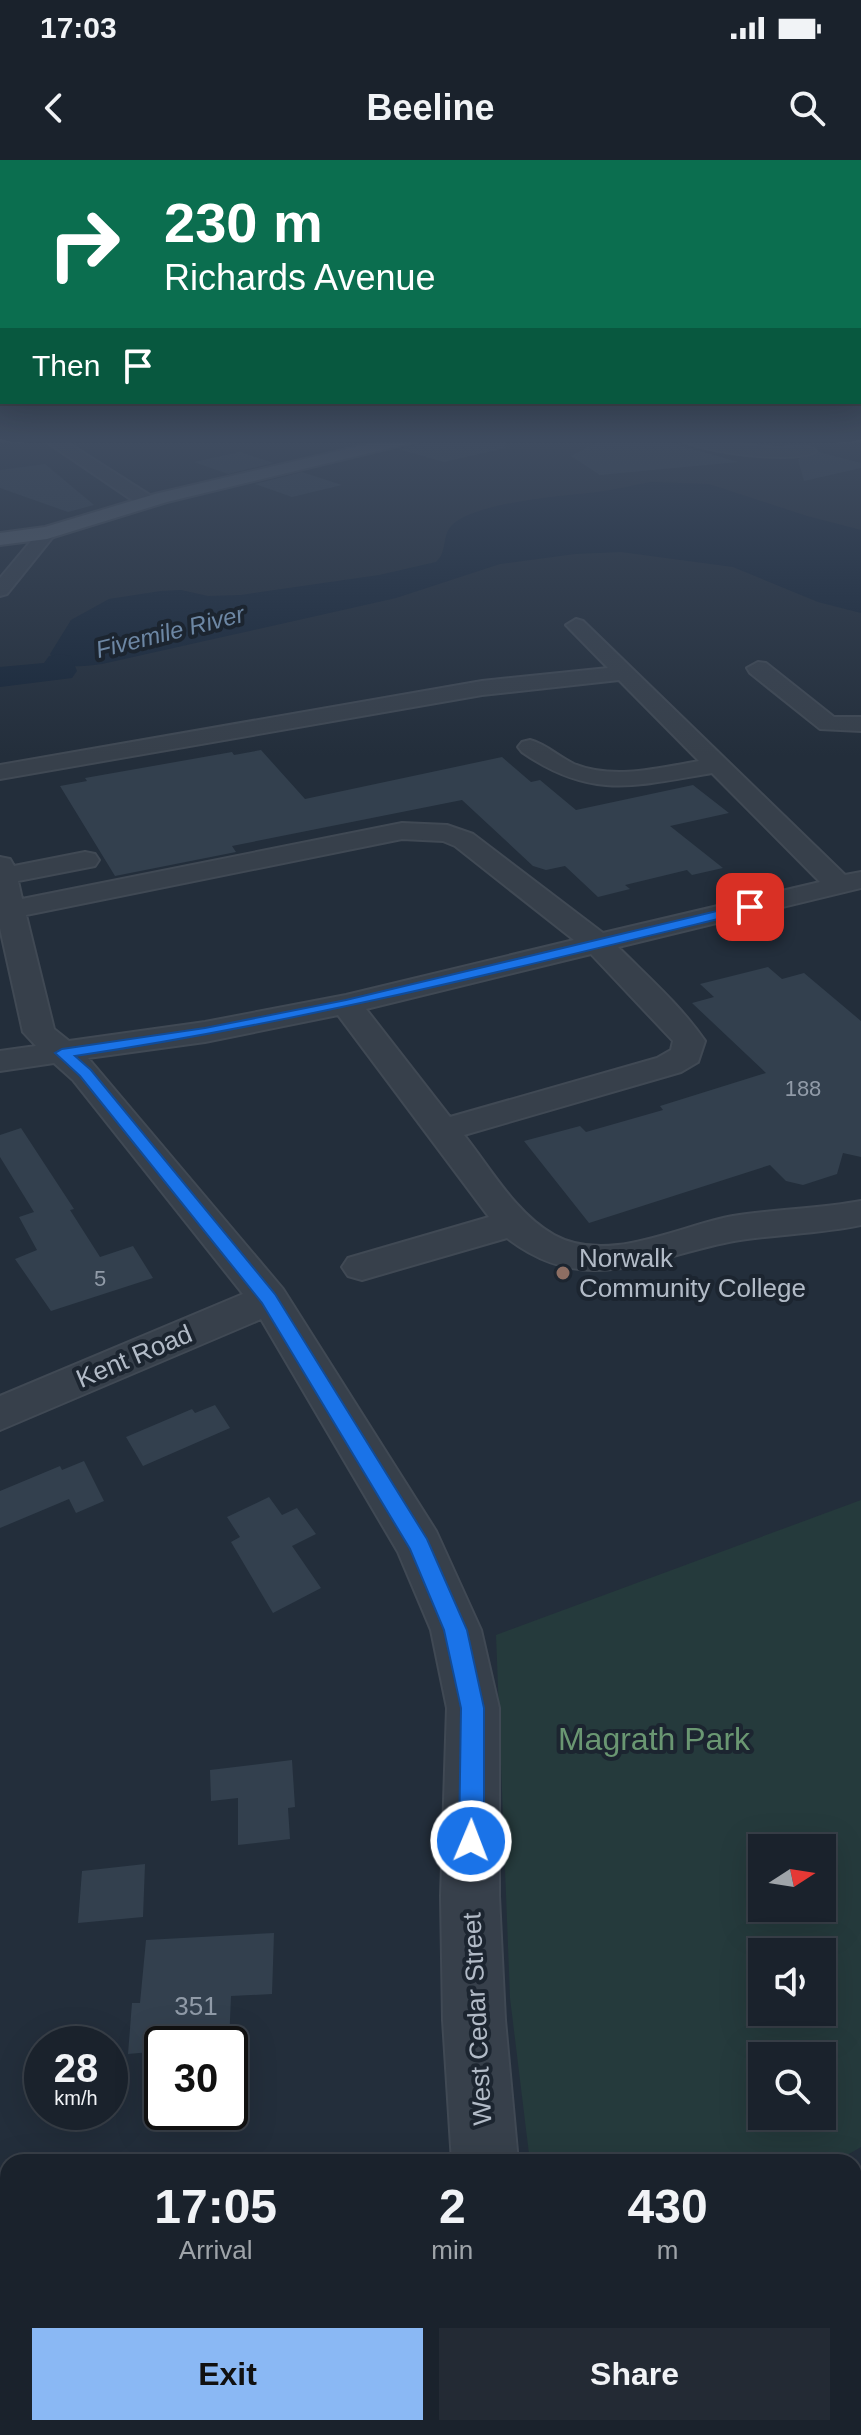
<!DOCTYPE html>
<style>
body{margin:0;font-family:Arial,sans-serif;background:#232a34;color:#f1f3f6;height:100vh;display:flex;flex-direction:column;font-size:30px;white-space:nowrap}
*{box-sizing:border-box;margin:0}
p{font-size:26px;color:#9fa4a9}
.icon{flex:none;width:44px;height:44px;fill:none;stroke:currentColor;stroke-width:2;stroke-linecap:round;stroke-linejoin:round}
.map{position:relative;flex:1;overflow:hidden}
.side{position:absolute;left:0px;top:1994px;width:862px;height:282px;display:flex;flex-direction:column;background:#1a222c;border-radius:24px 24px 0 0;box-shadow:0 8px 32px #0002,0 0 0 2px #383f48}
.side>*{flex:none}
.banner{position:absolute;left:0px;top:0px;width:862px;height:244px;box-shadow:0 8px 32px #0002,0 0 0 2px #383f48;background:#0b6e4f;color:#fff;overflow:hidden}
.needle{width:52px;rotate:78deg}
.tools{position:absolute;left:748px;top:1674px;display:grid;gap:16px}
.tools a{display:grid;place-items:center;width:88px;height:88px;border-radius:0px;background:#1a222c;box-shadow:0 8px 32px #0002,0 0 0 2px #383f48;font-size:40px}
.speed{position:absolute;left:24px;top:1866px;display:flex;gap:16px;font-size:40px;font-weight:700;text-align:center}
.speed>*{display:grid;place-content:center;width:104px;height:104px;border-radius:50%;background:#1a222c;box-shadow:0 8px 32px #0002,0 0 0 2px #383f48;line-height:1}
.speed small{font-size:20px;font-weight:400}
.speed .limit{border:4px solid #111;border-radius:12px;background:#fff;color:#111}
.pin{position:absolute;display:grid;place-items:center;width:68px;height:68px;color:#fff;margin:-34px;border-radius:16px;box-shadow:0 4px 12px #0006}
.me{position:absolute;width:88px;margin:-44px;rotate:1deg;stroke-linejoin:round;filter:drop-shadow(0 0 6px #0008)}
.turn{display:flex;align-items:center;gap:28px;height:168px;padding:0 32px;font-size:36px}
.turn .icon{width:104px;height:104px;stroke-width:2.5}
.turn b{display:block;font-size:56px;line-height:68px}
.then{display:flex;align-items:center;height:76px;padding:0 32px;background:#0003;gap:16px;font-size:30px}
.eta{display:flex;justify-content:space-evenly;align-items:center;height:136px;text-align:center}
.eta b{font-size:48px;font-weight:700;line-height:56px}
.primary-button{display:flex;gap:16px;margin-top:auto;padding:16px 32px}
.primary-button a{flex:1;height:92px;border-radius:0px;background:#8ab8f4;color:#111;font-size:32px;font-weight:700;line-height:92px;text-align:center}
.primary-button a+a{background:#232a34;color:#f1f3f6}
.status{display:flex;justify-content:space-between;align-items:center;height:56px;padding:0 40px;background:#1a222c;direction:ltr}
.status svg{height:22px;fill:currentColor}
header{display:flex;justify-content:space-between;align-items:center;height:104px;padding:0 32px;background:#1a222c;font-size:36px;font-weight:700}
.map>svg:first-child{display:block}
.green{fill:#253a3c;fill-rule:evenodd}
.water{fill:#172638}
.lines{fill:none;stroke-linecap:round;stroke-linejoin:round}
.river{fill:#172638;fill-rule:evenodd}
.building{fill:#33404e}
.minor-casing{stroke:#404954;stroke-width:4}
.major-casing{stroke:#404954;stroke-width:4}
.minor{fill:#37404b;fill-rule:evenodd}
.major{fill:#555f6b;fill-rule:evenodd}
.route{fill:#1a73e8;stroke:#114b97;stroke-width:2}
.education-dot{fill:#8d6e63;stroke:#1c2530;stroke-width:3}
.labels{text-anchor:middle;stroke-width:8;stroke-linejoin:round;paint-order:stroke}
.number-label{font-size:22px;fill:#919ba8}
.far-water-label{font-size:24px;font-style:italic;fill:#6d87a4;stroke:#1c2530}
.poi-label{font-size:26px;fill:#b2bbc7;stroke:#1c2530;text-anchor:start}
.street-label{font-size:26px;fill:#b2bbc7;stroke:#1c2530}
.near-number-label{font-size:26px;fill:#919ba8}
.near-park-label{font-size:32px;fill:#6a9772;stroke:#1c2530}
</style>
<div class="status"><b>17:03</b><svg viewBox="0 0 49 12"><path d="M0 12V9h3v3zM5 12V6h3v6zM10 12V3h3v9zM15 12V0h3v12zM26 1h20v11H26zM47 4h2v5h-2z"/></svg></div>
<header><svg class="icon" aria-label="back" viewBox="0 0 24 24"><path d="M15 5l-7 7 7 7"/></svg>Beeline<svg class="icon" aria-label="search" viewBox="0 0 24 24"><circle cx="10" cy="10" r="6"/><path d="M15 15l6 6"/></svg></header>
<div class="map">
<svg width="861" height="2275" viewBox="0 0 861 2275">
<rect width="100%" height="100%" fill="#232e3b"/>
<path class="green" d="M861,1340V1987L835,2002H530L510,1838L496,1475ZM762,1688H822V1748H762ZM762,1792H822V1852H762ZM762,1896H822V1956H762Z"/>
<path class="water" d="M651,322L709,324L807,356L861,370V453L818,442L733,407L621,392L575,394L500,404L396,438L102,504C84,506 61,511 50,494L71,460L109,439L161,431L181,430L208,436L241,435L379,415L436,402C448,392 441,375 453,364C479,342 562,336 597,332C615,330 633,325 651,322Z"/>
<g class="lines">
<path class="river" d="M60,494L71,496L77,511L72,518L0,527V507L44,503L49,496Z"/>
</g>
<g class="building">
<path d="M424,278H504L506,288L444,302L398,289L420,284Z"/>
<path d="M605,278H655L738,302L600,315L571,296Z"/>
<path d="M240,292L274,303L228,314L194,302Z"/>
<path d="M819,292L861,303V308L804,321L798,299Z"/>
<path d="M45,304L94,345L68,352L0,328V310Z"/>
<path d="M302,312L342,325L292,337L255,324Z"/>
<path d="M261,590L305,639L502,597L531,622L540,620L576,650L693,625L729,653L670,666L723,708L692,715L687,710L625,725L630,729L598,737L565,706L546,710L533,706L462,640L232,686L236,692L115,716L60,626L87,621L85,618L232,592L234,595Z"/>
<path d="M768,807L782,819L804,813L861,861V997L843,993L837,1014L803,1025L786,1021L770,1005L589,1063L524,981L580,966L586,972L663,950L660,946L766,913L692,843L714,837L700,824Z"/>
<path d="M21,968L74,1049L70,1050L100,1097L133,1086L153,1118L51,1151L15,1099L37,1090L19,1057L34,1052L0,997V975Z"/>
<path d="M215,1245L230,1268L143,1306L126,1277L192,1249L195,1253Z"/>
<path d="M84,1301L104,1341L76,1353L69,1339L0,1368V1331L60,1306L62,1310Z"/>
<path d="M269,1337L282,1355L297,1348L316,1374L292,1386L321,1428L273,1453L231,1382L240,1377L227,1357Z"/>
<path d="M292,1600L295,1647L288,1648L290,1679L238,1685V1638L211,1641L210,1610Z"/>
<path d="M145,1704L143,1757L78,1763L82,1711Z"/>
<path d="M274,1773L272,1834L231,1836L229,1884H162V1891L128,1894L132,1843H140L146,1780Z"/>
</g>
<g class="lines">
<defs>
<g id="minor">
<path d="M46,278H60L159,341L151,346L135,342L47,282Z"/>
<path d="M678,278C711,276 745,287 779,288C791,288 807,283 816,291C798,305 695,292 678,278Z"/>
<path d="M47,368L56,373L7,434L0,436V418L41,369Z"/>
<path d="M576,459L583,461L845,715L861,712V728L618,787C648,817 681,846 705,881L698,902L681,912L464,975C491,1009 516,1054 554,1075C608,1105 678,1066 733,1056C775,1049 819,1049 861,1041V1065C819,1074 776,1074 734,1081C649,1097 586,1139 507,1078L362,1120L348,1116L342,1107L348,1098L489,1057L338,855L205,882L88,898L283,1129L436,1371L481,1470L499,1548V1736L505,1860L518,2002H452L443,1860L441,1736L447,1548L431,1470L398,1392L261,1159L0,1270V1236L243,1134L73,920L54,903L0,911V891L36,886L23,872L0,768V697L10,699L14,706L85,692L95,694L99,700L95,706L18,721L22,739L402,663L447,665L473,674L603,773L820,722L712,613C635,626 591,640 522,592L518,587L522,582L530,580C546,584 559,597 574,604C614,620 659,608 699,601L619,520L482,535L0,619V605L482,521L608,508L566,465ZM402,679L443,681L455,686L574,780L346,835L205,862L69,881L54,869L26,755ZM591,794L673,881L671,890L657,898L450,957L366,849Z"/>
<path d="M758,502L766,503L834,557H861V571L820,569L750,513L747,508Z"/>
<rect x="475" y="2268" width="74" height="7"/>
</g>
<path id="major" d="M394,278H421L419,281L167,342L47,379L0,385V373L45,367L155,334Z"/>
</defs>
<use href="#minor" class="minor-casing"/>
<use href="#major" class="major-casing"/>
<use href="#minor" class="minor"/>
<use href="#major" class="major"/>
</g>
<linearGradient id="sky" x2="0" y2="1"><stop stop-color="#131920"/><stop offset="0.47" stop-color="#3f4c60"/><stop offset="1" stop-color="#3f4c60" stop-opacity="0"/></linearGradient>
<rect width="861" height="596" fill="url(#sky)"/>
<path class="route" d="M750,743L757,747L755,750C529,805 304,862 75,896L91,910L275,1134L427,1379L467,1470L484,1548V1681L480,1690L471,1694L462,1690L459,1681L461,1548L444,1470L410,1389L262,1143L80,916L55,893L62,889L205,868L346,840Z"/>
<circle class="education-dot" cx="563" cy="1113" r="8"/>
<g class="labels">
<g class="number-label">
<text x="803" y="936">188</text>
<text x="100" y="1126">5</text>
</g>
<g class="far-water-label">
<text transform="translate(170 472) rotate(-14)" y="8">Fivemile River</text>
</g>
<g class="poi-label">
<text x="579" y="1107">Norwalk<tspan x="579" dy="30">Community College</tspan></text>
</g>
<g class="street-label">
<text transform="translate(134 1196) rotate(-23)" y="9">Kent Road</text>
<text transform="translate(477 1859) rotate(-93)" y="9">West Cedar Street</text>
</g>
<g class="near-number-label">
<text x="196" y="1855">351</text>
</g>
<g class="near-park-label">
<text x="654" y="1590">Magrath Park</text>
</g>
</g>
</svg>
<div class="tools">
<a><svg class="needle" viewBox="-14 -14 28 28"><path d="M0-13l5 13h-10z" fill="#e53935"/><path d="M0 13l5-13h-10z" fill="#9fa4a9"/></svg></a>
<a><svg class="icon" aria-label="sound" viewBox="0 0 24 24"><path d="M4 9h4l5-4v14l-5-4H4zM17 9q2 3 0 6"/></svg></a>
<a><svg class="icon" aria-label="search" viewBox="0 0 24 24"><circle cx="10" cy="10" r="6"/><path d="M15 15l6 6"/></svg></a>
</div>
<div class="speed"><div>28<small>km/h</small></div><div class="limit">30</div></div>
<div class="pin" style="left:750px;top:747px;background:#d93025"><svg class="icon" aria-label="arrive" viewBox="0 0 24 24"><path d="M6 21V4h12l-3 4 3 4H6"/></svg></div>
<svg class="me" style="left:471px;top:1681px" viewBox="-20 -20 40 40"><circle r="17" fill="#1a73e8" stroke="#fff" stroke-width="3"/><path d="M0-11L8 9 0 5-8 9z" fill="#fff"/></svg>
<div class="banner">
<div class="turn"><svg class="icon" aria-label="right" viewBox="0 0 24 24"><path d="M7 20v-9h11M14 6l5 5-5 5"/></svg><div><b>230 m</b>Richards Avenue</div></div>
<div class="then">Then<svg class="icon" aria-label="arrive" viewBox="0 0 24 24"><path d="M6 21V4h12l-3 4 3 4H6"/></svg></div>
</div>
<section class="side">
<div class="eta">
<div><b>17:05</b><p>Arrival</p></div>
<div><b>2</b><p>min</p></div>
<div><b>430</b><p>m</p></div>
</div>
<div class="primary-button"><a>Exit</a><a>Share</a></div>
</section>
</div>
